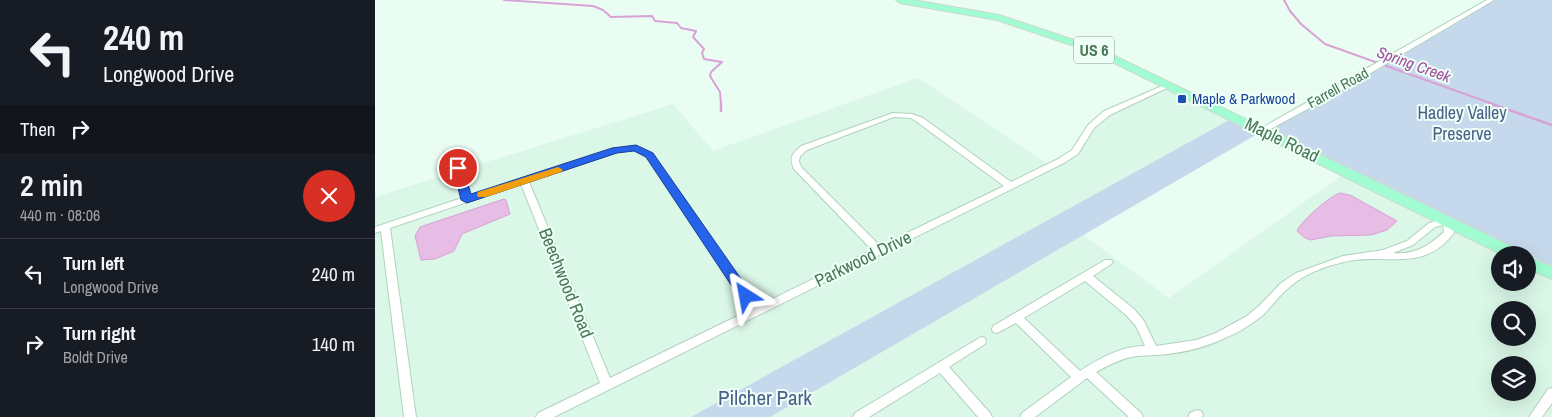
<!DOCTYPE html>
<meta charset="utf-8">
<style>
body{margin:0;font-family:"Archivo Narrow",sans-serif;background:#20242c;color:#f1f3f6;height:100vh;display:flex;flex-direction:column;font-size:19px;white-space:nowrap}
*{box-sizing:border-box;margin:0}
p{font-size:16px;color:#9ea1a6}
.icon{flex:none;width:28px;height:28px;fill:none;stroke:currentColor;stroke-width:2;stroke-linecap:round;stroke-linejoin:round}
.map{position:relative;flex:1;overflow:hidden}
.side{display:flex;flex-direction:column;background:#171b24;width:375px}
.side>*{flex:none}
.top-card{background:#171b24;color:#f1f3f6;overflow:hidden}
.controls{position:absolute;left:1116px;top:246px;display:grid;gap:10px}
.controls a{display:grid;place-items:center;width:45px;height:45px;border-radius:50%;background:#171b24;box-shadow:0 5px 20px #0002;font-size:25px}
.pin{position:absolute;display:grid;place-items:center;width:42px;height:42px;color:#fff;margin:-21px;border:2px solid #fff;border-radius:50%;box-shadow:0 1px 5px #0007}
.me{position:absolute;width:55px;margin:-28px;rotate:326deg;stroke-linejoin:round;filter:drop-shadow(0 0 4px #0008)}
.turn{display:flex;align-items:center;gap:18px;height:105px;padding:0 20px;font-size:22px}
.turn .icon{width:65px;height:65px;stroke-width:2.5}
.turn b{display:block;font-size:35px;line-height:42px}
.then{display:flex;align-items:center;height:48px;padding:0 20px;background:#0003;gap:10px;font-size:19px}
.round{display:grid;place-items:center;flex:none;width:52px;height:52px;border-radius:26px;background:#20242c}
.summary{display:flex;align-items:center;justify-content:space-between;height:85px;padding:0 20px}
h1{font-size:30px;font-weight:600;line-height:38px}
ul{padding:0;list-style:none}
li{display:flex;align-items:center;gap:15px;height:70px;padding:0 20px;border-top:1px solid #363941}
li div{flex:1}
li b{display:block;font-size:19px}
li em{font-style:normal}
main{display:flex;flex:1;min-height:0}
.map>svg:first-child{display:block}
.residential{fill:#daf7e7;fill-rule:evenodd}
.green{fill:#c6d8eb}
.water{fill:#e7bce5;stroke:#d9a2d6}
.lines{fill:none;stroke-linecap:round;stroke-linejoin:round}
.stream-far1{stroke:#d9a2d6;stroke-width:2}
.stream{stroke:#d9a2d6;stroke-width:2.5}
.minor-casing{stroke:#b0d2bc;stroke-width:2}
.tertiary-casing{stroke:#b0d2bc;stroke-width:2}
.primary-casing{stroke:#cdd9d0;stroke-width:2}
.minor{fill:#fff;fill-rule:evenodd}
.tertiary{fill:#fff;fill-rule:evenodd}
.primary{fill:#a1fcd2;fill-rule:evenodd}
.route{fill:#2563eb;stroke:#184099}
.slow{fill:#f59e0b}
.transit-dot{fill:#1a4fb4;stroke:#effff7;stroke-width:2}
.labels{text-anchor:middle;stroke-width:4;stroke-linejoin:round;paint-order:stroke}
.far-street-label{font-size:15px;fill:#4b7857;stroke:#effff7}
.far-transit-label{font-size:15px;fill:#164399;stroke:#effff7;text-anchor:start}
.shield{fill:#effff7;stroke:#7ca087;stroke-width:1}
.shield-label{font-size:16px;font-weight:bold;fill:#4b7857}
.far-water-label{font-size:16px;font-style:italic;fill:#a14d9b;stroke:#effff7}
.park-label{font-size:18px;fill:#48618a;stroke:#effff7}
.street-label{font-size:18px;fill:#4b7857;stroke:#effff7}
.near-park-label{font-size:21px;fill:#48618a;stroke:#effff7}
</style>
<main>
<section class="side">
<div class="top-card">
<div class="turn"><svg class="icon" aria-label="left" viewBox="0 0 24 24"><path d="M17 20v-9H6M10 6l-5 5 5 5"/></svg><div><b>240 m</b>Longwood Drive</div></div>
<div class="then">Then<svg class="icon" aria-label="right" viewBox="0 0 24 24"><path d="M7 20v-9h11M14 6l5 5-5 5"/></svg></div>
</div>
<div class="summary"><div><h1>2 min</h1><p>440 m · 08:06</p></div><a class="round" style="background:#d93025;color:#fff"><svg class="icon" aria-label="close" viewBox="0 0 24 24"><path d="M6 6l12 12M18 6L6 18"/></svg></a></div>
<ul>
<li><svg class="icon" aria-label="left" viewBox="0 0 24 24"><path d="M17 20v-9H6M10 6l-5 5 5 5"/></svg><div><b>Turn left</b><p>Longwood Drive</p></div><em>240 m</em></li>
<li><svg class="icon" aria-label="right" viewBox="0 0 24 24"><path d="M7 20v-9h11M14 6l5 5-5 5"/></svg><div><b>Turn right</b><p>Boldt Drive</p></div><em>140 m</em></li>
</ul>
</section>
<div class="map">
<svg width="1177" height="417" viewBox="0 0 1177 417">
<rect width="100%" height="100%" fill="#e9fdf3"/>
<g class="residential">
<path d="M543,78L673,164L697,149L716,122L788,86L856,119L316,417H0V197L298,104L338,151Z"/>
<path d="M969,174L1135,255H1125V282H1152L1153,264L1177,276V417H395L708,235L794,298ZM1125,310H1152V338H1125ZM1125,365H1152V392H1125Z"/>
</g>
<g class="green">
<path d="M1119,0H1177V266L914,140L901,130L902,125Z"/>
<path d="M856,119L884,133L395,417H316Z"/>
</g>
<g class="water">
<path d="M965,193L975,195L1022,221L1012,230L996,235L956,236L936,240L930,238L922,231C926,221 955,196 965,193Z"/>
<path d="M129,199L131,200L135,214L87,234L79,251L60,259L46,260L40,236L45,227Z"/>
</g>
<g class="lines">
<g class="stream-far1">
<path d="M129,0L218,6L228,10L236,17L277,16L280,21L302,23L306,28L321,31L318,37L329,49L327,53L329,59L347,62L336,72L335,76L345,92L346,104"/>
<path d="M909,0L915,11L926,24L950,44L1118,104"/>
</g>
<g class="stream">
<path d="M346,103V111"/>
<path d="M1114,103L1177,125"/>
</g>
<defs>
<g id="minor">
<path d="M794,83L797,85L796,86L735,115L719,128L703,154L689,163L179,417H161L163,413L225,383L146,184L15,228L41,417H29L6,231L0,233V227L87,198L79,168L80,166H83L87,168L95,196L241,148L261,146L277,153L383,306L497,250L419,169C414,157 417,154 426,146L518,113L537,114L548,118L636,182L683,159L697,150L713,125L729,111ZM519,117L536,118L542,122L629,186L505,246L427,168L424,162L425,156L432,150ZM260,150L271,157L375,310L235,378L154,182L242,152Z"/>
<path d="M1072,218L1076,221L1079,233C1048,274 1010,252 969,262C952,266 931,273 917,285C906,293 898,305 888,315C877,324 865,332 852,337C830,348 803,354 779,355C771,356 763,355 756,357C743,360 732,366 721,372L766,413L768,417H754L712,378L660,417H645L647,413L696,377L641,323L622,333L618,332L617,329L618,326L730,260H736L738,262L736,264L718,276L759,309L769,321L781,346L821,340L841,333L872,316L885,305L906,283L921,273L968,256L1008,250L1032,241L1054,223ZM1068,225L1069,232C1053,246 1040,255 1018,253L1038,245L1060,227ZM710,281L751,315L761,326L770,346C746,346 725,358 705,371L649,318Z"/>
<path d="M606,337L610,338L611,341L610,344L574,367L615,413L617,417H603L565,373L494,417H478L480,413Z"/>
<path d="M1177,388V403L1167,417H1154L1173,389Z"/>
<path d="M822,410L826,411L828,415L827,417H813L815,413Z"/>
</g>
<path id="tertiary" d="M1112,0H1119L955,97L890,132L887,133L883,130Z"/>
<g id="primary">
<path d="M521,0H539L624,15L723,48L1146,251L1148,255H1128L717,52L622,20L525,3Z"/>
<path d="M1152,256L1177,267V279L1152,268Z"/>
</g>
</defs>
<use href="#minor" class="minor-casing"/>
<use href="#tertiary" class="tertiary-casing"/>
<use href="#primary" class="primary-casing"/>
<use href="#minor" class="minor"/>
<use href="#tertiary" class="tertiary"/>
<use href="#primary" class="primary"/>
</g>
<path class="route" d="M261,145L278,153L376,293L377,296L376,300H366L271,157L259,151L242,153L92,203L86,200L78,168L83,164L88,168L96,194L237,148Z"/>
<path class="slow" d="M183,167L188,170L186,172L111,197H103L102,195L103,192Z"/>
<rect class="transit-dot" x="802" y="94" width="10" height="10" rx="2.5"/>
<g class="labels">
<g class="far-street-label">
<text transform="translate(963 88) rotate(-29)" y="5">Farrell Road</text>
</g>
<g class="far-transit-label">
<text x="817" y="104">Maple &amp; Parkwood</text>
</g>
<rect class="shield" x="699" y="36.5" width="40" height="27" rx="4"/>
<g class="shield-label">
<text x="719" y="56">US 6</text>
</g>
<g class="far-water-label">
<text transform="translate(1039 64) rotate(20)" y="6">Spring Creek</text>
</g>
<g class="park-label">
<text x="1087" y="119">Hadley Valley<tspan x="1087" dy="21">Preserve</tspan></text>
</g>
<g class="street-label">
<text transform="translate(907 140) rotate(26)" y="6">Maple Road</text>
<text transform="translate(488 259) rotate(-26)" y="6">Parkwood Drive</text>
<text transform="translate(191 283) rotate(68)" y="6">Beechwood Road</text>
</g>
<g class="near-park-label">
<text x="390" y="405">Pilcher Park</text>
</g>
</g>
</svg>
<div class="controls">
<a><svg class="icon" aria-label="sound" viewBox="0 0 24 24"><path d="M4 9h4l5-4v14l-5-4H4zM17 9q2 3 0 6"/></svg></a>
<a><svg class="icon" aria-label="search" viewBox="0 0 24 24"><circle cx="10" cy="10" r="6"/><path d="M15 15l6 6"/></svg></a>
<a><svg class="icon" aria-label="layers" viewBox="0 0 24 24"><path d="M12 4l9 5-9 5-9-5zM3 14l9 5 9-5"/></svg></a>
</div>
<div class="pin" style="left:83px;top:168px;background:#d93025"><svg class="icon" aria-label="arrive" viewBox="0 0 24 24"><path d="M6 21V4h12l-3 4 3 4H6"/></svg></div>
<svg class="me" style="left:371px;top:296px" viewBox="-20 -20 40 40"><path d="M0-17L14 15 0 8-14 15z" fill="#2563eb" stroke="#fff" stroke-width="4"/></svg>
</div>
</main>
